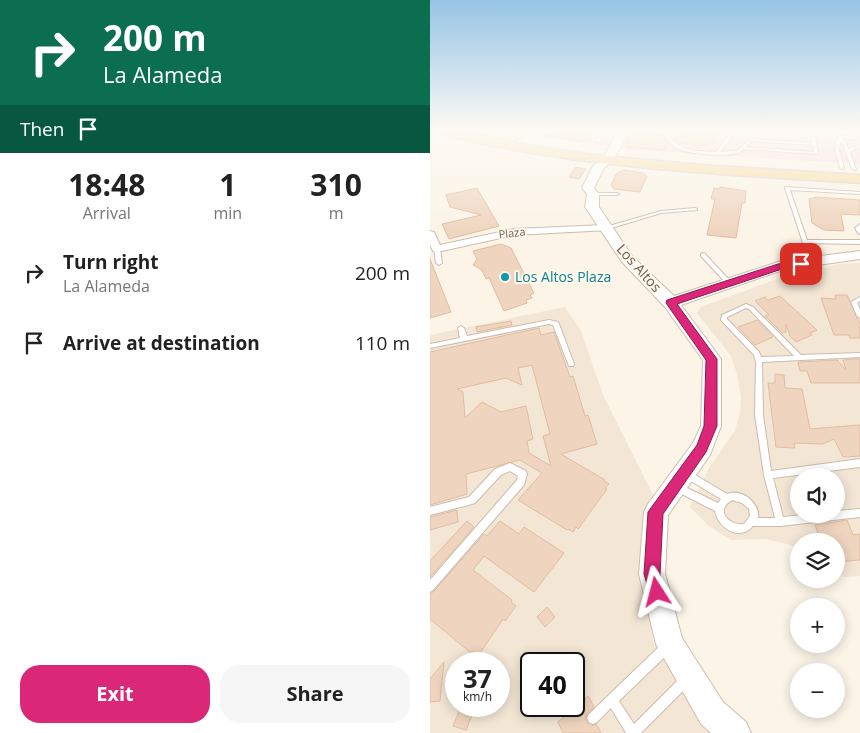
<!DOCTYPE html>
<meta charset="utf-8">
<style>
body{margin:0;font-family:"Open Sans",sans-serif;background:#f6f6f6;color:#222;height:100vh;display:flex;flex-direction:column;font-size:19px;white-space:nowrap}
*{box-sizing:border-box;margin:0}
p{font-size:16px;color:#767676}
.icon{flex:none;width:28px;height:28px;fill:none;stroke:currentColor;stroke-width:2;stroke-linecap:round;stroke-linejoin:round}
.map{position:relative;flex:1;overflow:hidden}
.side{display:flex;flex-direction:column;background:#fff;width:430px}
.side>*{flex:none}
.top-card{background:#0b6e4f;color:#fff;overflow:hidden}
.fabs{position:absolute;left:360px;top:468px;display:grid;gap:10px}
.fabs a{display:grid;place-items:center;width:55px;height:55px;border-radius:50%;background:#fff;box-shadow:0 2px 12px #0003;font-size:25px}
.speed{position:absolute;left:15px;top:652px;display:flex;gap:10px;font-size:25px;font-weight:700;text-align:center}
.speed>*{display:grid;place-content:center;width:65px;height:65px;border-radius:50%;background:#fff;box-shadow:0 2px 12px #0003;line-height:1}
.speed small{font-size:12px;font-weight:400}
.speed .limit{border:2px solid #111;border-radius:8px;background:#fff;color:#111}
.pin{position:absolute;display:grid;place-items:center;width:42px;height:42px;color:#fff;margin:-21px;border-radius:10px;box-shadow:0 2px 8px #0006}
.me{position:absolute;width:55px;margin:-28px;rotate:351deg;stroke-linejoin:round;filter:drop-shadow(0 0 4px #0008)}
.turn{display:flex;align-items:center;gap:18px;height:105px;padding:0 20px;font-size:22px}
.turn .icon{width:65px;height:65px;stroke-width:2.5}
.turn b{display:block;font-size:35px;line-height:42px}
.then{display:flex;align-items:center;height:48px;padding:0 20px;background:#0003;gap:10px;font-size:19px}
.eta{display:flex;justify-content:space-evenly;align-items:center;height:85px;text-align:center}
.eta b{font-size:30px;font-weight:700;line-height:35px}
.action{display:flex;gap:10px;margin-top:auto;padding:10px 20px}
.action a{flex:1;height:58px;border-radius:20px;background:#db2777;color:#fff;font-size:20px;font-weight:700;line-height:58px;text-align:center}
.action a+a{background:#f6f6f6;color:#222}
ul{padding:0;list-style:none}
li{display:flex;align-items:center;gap:15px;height:70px;padding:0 20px}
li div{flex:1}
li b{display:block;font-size:19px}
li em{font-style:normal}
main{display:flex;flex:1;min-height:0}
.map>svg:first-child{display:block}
.residential{fill:#f3e6d5;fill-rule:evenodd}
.medical{fill:#f9dadd}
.building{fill:#efd5bf;stroke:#e1bca1;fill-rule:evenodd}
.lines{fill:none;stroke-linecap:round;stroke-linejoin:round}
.lane-casing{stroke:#cdbcad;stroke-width:2}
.street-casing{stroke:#cdbcad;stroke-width:2}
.secondary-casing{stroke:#cfbdab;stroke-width:2}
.primary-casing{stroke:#d8d1cd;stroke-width:3}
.lane{fill:#fff;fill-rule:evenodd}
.street{fill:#fff;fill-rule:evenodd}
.secondary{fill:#fff;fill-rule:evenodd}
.primary{fill:#f7dba2;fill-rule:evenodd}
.route{fill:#db2777;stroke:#8e194d}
.culture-dot{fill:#0f9aa8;stroke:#fef8ed;stroke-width:2}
.labels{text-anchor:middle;stroke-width:4;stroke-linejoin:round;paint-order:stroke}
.far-street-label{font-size:11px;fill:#745c4c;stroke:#fef8ed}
.street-label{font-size:14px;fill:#745c4c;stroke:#fef8ed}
.culture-label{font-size:14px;fill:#0d838f;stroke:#fef8ed;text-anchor:start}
</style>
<main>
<section class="side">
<div class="top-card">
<div class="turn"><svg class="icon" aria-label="right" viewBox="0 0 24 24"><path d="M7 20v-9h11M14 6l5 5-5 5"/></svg><div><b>200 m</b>La Alameda</div></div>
<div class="then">Then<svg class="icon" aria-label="arrive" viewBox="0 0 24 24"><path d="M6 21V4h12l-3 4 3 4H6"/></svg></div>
</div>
<div class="eta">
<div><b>18:48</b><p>Arrival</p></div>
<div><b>1</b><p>min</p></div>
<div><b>310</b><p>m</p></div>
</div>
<ul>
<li><svg class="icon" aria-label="right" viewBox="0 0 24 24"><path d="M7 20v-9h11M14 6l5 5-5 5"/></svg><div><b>Turn right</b><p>La Alameda</p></div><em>200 m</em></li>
<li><svg class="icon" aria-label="arrive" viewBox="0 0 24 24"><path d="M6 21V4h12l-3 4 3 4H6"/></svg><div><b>Arrive at destination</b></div><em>110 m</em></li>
</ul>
<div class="action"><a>Exit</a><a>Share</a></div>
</section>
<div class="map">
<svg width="430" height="733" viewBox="0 0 430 733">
<rect width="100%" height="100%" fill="#fbf4e7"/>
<g class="residential">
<path d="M430,263V576L414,577L406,573V541H369V551L361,545L336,539L301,540L279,526L260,507L279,468L305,431L310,413L311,397L307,374L301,356L267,313L271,307L350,278L410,264ZM369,476H406V514H369Z"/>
<path d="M135,307L151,331L173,395L225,499L213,551L223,642L273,723L286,733H0V335ZM26,664H69V706H26ZM101,664H144V706H101Z"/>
</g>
<path class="medical" d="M86,130H430V164L206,150L83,133Z"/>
<g class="building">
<path d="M114,130H163L153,142L114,136Z"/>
<path d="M203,130L224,133L233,136L238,143L235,150L196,147Z"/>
<path d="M249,130H284L288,135L281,144L268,146L250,142L244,136Z"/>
<path d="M146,167L156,169L149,179L139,177Z"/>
<path d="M195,170L213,173L217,176L210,192L184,189L181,185L187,173Z"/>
<path d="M290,187L316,191L315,203H312L306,238L277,235L285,199H281L284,188L289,189Z"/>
<path d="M47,188L69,226L19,239L12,224L51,215L20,207L16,195Z"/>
<path d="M386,197L430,200V215L411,214L414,231L394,230L382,223L379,199Z"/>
<path d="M71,244L81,248L104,293L100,295L102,298L96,300L97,303L74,311L59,278L56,279L52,270L43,265L47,259L43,251Z"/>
<path d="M0,259L21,312L0,318Z"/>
<path d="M405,295H417L430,324V338H420L419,335H404L391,298L406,299Z"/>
<path d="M350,296L387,330L380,333L382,335L366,342L360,336L356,324V332L352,333L335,316L339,315L325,301L335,297L338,300Z"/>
<path d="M327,320L343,337L325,345L308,327Z"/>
<path d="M81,321L82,325L47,332L46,327Z"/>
<path d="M109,328L111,335L124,332L140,377L143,376L155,416L158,415L167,444L131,454L175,480L174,481L179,484L175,488L177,489L148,529L146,527L143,532L138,529L137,530L88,500L112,473L90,460L36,474L37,494L0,505V352ZM102,365L120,434L113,436L121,466L99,453L97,441L103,439L96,406L71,412L52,402L35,418L33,392L27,389L76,378L92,385L88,368Z"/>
<path d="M422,359H430V383H381L377,371H370L368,362L407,360L416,370L413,360Z"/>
<path d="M345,374L354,375L355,388L372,389L380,429L430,425V456L413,457L404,439L392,444L364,443L365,448L346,447L338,383H345Z"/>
<path d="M27,510L28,522L0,530V517Z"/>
<path d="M417,520L423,535L430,534V560L406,562V541H391L385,525Z"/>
<path d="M37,521L44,527L0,577V561Z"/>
<path d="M70,521L89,534L94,527L134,553L104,592L54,556L43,570L82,600L81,602L86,606L75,621L73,619L48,656L42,651L41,653L0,619V594L4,591L54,534L57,536Z"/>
<path d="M117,607L125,617L115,627L107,617Z"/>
<path d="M14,662L10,701L0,702V679Z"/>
<path d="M158,696L164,707L157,713L155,719L158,724L162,726L166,724L171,733H133L128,722Z"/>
<path d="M30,709L43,713L36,730L23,726Z"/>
</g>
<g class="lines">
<defs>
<g id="lane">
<path d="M97,130H102L88,139H86V137Z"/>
<path d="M170,130H178L169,142H167L161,139L160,138L165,132ZM172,132L167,139L164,138L167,134Z"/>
<path d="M237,130H241L239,136C251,152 268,151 286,152L303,130H307L290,152L307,151L320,139L382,143L380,130H384L388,153L386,154L313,149C310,152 311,152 307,153C293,157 258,154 246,148C241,145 238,140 235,136ZM321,141L383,145L384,152L315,147Z"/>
<path d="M324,130L343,132L376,130L343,134Z"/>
<path d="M405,130H409L411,136L428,137L430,138L428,139L412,138L416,143L419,150L421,148L430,145V147L423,150L420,153L426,169V170L422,169L412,143L410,142L409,150L414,168L412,169L410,168L405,150L406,141L409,139Z"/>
<path d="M355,187L430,192V194L360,190L377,240H430V244L373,243L355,188Z"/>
<path d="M161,193H187L189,194L187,195H163L161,194Z"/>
<path d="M265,208L267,209V210L231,213L175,230L172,228L231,211Z"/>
<path d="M430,224V234L428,233L425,228Z"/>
<path d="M7,247L10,249L12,263L9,265L6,263L4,249Z"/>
<path d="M273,253L275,254L301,282V284H297L271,256V254Z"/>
<path d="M430,297V301L427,303L430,309V318L427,316L421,302Z"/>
<path d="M316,304L323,307L371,355L430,353V357L332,362L333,415L341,471L430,459V467L343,478L353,517L384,514H406V511L430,509V517L350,526H323C309,542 288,528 285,511L244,490L243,487L244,484L247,483L288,503L291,499L254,477L253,474L254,471L257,470L297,494C312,488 330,503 328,518H345L334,475L325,415L326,362L324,355L291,320L292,315ZM316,308L319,309L364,356L331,357L329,352L297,319V317ZM302,500L312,503L319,509L320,516L314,524C304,526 288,516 296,505C297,503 300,502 302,500Z"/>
<path d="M119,320L128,322L129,324L144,364L143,366H139L123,325L119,324L0,348V344L30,338L28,328L31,326L34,328L37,336Z"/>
<path d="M80,463L96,471L97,474L94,485L3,590L0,592V580L87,480L88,476L80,471L71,475L45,503L42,504L0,515V507L39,497L65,469Z"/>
<path d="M238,641L242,642L243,646L242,650L189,701L204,724L252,676L256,675L260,676L261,680L260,684L211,733H196L181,708L167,722L163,724L159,722L157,718L159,714L234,642Z"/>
</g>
<path id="street" d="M175,225L180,228L179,230L84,235L7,252L3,251L0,245V231L4,232L10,245L84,229Z"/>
<path id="secondary" d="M189,130H200L182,162L174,168L164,188L169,194V207L202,256L244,296L351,261L430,251V259L353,270L251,305L291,359V426L280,455L238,515L235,574L252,638L293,702L316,722L321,733H281L271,724L226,644L209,574L214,512L218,504L263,443L271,426L273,360L235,307L192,262L155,207L157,194L152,188L163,166L173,158Z"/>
<path id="primary" d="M3,130H26L112,148L165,155L271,165L430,175V183C285,174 146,168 5,133Z"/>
</defs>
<use href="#lane" class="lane-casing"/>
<use href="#street" class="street-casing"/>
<use href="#secondary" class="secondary-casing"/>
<use href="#primary" class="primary-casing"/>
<use href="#lane" class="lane"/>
<use href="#street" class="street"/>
<use href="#secondary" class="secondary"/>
<use href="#primary" class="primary"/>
</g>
<linearGradient id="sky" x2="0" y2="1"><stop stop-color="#96c4e6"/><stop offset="0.56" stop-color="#fdfaf4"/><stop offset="1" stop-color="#fdfaf4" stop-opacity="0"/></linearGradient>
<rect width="430" height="233" fill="url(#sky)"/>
<path class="route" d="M371,261L375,264L374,265L352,269L247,304L287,359V426L276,452L233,514L230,574L235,592L232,597L227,600L221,597L214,574L218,512L267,445L274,426L276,360L236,303L237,300L348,264Z"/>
<circle class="culture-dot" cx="75" cy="277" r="5"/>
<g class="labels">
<g class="far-street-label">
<text transform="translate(82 233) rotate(-7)" y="4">Plaza</text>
</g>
<g class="street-label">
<text transform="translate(209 268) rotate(48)" y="5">Los Altos</text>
</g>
<g class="culture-label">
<text x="85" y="282">Los Altos Plaza</text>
</g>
</g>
</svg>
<div class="fabs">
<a><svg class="icon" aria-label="sound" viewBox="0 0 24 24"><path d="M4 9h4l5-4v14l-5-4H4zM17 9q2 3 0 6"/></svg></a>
<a><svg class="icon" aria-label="layers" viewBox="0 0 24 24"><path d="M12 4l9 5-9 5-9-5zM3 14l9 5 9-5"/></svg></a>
<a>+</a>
<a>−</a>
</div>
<div class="speed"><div>37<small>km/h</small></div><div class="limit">40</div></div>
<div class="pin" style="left:371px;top:264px;background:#d93025"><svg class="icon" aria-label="arrive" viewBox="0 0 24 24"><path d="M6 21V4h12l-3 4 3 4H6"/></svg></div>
<svg class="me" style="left:227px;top:592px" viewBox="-20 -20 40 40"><path d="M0-17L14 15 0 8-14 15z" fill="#db2777" stroke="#fff" stroke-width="4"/></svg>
</div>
</main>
